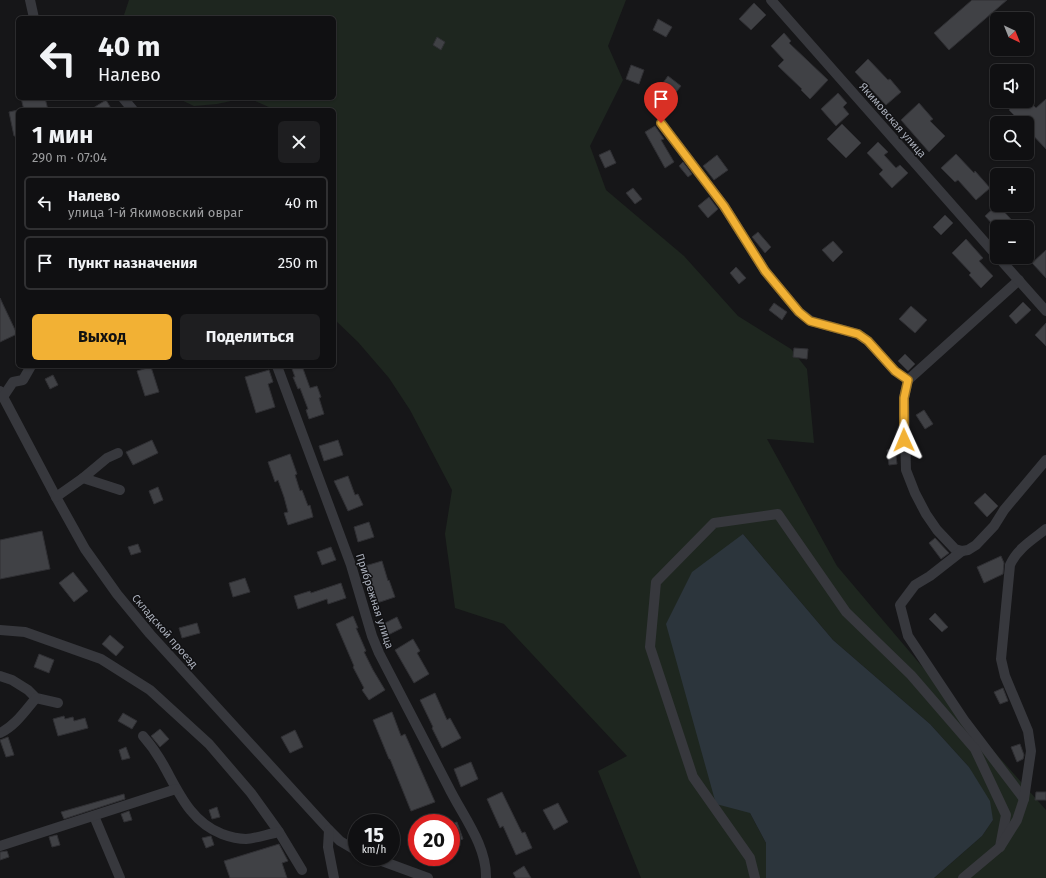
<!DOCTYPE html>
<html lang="ru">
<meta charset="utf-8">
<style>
body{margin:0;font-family:"Fira Sans",sans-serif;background:#1e1e20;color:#f1f3f6;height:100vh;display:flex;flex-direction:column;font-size:15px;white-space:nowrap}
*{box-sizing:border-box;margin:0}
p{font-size:13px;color:#9c9d9f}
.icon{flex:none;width:22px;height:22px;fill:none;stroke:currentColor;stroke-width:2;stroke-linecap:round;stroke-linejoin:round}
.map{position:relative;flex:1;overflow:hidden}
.panel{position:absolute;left:16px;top:108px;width:320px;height:260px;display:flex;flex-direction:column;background:#101012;border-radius:6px;box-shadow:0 1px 3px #0004,0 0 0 1px #303032}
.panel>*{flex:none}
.banner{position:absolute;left:16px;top:16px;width:320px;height:84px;border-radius:6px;box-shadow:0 1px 3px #0004,0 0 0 1px #303032;background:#101012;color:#f1f3f6;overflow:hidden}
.needle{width:26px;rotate:137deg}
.tools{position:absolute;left:990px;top:12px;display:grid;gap:8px}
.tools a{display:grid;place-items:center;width:44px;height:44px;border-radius:6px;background:#101012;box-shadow:0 1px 3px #0004,0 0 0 1px #303032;font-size:20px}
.speed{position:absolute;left:348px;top:814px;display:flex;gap:8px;font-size:20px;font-weight:700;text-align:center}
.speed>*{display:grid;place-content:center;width:52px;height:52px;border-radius:50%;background:#101012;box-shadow:0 1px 3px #0004,0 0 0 1px #303032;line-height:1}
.speed small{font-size:10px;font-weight:400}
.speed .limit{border:6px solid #d22;background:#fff;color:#111}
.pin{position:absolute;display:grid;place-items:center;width:34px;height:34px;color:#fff;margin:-41px -17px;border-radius:50% 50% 50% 0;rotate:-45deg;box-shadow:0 0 4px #0007}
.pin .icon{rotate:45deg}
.me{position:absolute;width:44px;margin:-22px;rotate:359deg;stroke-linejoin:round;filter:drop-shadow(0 0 3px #0008)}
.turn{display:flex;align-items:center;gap:14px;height:84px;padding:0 16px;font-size:18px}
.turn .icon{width:52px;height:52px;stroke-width:2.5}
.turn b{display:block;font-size:28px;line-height:34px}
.round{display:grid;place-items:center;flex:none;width:42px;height:42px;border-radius:6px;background:#1e1e20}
.headline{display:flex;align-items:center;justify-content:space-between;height:68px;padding:0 16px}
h1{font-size:24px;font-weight:700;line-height:30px}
.action{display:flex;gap:8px;margin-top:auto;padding:8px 16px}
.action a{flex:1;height:46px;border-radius:6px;background:#f2b134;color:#111;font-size:16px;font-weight:700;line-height:46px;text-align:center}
.action a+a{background:#1e1e20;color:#f1f3f6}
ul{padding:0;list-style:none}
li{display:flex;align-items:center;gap:12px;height:54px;margin:0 8px 6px;padding:0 8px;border:2px solid #303032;border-radius:6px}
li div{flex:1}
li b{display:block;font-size:15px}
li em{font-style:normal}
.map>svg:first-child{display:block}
.green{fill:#1e261f}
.water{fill:#2c353c}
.building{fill:#404145;stroke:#303034}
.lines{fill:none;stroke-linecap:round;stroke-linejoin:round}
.minor{stroke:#37383d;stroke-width:10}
.route-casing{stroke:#9d7322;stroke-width:10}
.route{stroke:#f2b134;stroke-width:7}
.labels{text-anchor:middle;stroke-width:3;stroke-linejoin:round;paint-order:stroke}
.street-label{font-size:11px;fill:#a8adb8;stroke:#111113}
</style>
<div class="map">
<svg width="1046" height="878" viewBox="0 0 1046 878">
<rect width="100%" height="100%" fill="#161618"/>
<g class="green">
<path d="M129,0H626L608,46L623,80L590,146L606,190L684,256L738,316L791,349L807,369L814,443L767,439L837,566L998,756L1046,810V878H934L982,836L993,820L969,767L930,724L833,640L743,534L750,813L766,843V878H641L598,771L627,756L504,624L455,608L445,534L452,490L410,410L389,378L358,342L334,319V110H272L271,108L248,98H334V18H123Z"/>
<path d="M177,98H245L217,104L194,106Z"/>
</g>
<path class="water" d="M743,534L833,640L930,724L969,767L990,801L993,820L982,836L934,878H766V843L750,813L716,804L666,624L692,572Z"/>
<g class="building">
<path d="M972,0H1007L949,50L934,33Z"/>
<path d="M754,3L766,15L751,30L739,19Z"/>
<path d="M658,19L672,27L666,37L653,30Z"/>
<path d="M784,33L791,41L789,43L828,80L810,99L801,90L802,89L778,66L784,60L771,46Z"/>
<path d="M437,37L445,42L441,50L433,45Z"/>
<path d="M868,59L888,80L890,79L901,92L886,105L855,72Z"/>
<path d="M631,65L644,70L639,84L626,79Z"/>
<path d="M668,76L681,86L673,96L660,87Z"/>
<path d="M838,93L847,103L843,107L849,114L836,126L821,109Z"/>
<path d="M21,98H45L48,110H24Z"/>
<path d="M1046,99V149L1027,129V123H1022L1009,110L1018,101H1029L1036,108Z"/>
<path d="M106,100L112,110H90Z"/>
<path d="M919,103L933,119L930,121L945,136L929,152L901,120Z"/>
<path d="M18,110V136H14L9,112Z"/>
<path d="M842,124L861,143L846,158L827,139Z"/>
<path d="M655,126L664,139L661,140L674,162L665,168L645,132Z"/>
<path d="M878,142L888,152L884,155L896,168L900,165L908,173L892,188L879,174L883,170L867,153Z"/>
<path d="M610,150L616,163L605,168L599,155Z"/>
<path d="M956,154L974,173L975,171L990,188L976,200L958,180L955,182L941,168Z"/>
<path d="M717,155L728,170L714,180L703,166Z"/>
<path d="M683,162L692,174L688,177L679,166Z"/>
<path d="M633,188L642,199L635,204L626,193Z"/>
<path d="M709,197L718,209L708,218L698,206Z"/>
<path d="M997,205H998L1018,227H995L985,216Z"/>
<path d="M945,215L953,223L941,235L933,227Z"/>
<path d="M758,232L771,247L765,253L752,237Z"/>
<path d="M966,239L983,258L979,261L993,276L981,288L969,275L971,273L952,253Z"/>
<path d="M833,241L843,252L833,262L822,250Z"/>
<path d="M1046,250V278L1032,263Z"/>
<path d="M736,267L746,278L739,284L730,273Z"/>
<path d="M0,298L17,334L0,342Z"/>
<path d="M1023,302L1031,310L1016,324L1009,316Z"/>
<path d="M774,303L787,312L782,320L769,310Z"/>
<path d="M911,306L927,320L915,333L899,319Z"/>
<path d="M1046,323V346L1035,335Z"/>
<path d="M794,348L808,349L807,359L793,357Z"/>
<path d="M905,354L915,364L908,371L898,361Z"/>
<path d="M291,366H302L310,388L317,386L321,397L319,398L324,414L309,419L306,410L308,409L300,388L298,389L293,377H295Z"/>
<path d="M151,367L159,392L145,396L137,371Z"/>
<path d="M269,370L273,382L268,384L275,407L256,413L245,377Z"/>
<path d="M53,375L58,385L50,389L45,379Z"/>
<path d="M924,410L933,424L925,429L916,415Z"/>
<path d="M152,440L158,453L133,465L126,452Z"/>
<path d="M338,440L343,455L324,461L319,446Z"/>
<path d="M895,449L897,464L889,465L887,450Z"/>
<path d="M290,454L297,474L295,475L300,491L302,490L308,506L310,505L313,517L288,525L284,513L288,512L284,497L278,480L275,482L268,462Z"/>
<path d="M348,476L355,495L358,494L363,505L348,511L334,481Z"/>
<path d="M158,487L163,500L154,504L149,491Z"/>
<path d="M985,493L998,506L987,517L974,503Z"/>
<path d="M369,522L374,537L358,542L354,527Z"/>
<path d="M42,531L50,569L0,579V540Z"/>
<path d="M935,538L949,553L941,559L929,543Z"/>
<path d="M138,544L141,552L131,555L128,547Z"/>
<path d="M331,547L336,560L322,565L317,552Z"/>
<path d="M1001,556L1004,563L1003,574L984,583L977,567Z"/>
<path d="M382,561L388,581L389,580L395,597L377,603L365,566Z"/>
<path d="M73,572L88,591L74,602L59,583Z"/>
<path d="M245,578L250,592L233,597L229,583Z"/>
<path d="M341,583L346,598L328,604L327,599L298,609L294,596L310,591L311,593Z"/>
<path d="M935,613L948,627L942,632L929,619Z"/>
<path d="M353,616L358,628H356L366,651L364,652L373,670L385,690L369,700L362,690L364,688L353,667L354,666L336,624Z"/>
<path d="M397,617L402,628L388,635L383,624Z"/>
<path d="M197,623L200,633L182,638L179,628Z"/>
<path d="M110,635L124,647L116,656L102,644Z"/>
<path d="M413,639L420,651L417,653L429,674L414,683L395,650Z"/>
<path d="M39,654L54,660L49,673L34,667Z"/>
<path d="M1003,688L1008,701L1000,704L994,692Z"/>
<path d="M435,693L447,720L450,718L461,738L442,748L432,728L433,727L420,700Z"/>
<path d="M392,712L401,736L405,734L435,802L411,811L390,759H389L373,720Z"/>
<path d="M123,713L137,721L132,729L118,721Z"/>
<path d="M64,716L65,719L73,717L74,721L85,718L88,728L58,736L53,719Z"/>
<path d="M160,729L169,739L160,747L151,736Z"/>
<path d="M295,730L303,747L290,753L281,737Z"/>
<path d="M8,737L14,755L6,757L0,740Z"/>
<path d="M1020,744L1024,755L1023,759L1017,762L1011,747Z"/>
<path d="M126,747L130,758L122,760L119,750Z"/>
<path d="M471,762L478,779L461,787L454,769Z"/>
<path d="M502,792L522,833L525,832L532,848L516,855L503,826L500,828L487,799Z"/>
<path d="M1036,792H1046V800H1035Z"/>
<path d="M124,794L125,799L64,819L61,812Z"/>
<path d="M558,803L568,822L554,830L543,810Z"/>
<path d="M217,807L220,817L212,819L209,810Z"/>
<path d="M129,811L132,820L124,822L121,814Z"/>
<path d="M457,822L463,839L451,843V824Z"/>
<path d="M57,835L60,845L52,847L49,837Z"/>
<path d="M211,836L214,845L206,848L202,838Z"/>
<path d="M279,844L288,861L282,863L287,878H230L224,861Z"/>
<path d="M7,851L9,857L0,860V852Z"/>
<path d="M524,866L531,878H516L513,873Z"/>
</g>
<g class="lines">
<g class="minor">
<path d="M30,0L34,18"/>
<path d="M771,0L997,256"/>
<path d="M123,98L133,110"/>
<path d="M661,123L724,206L765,271L799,312L811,321L858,334L868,341L895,371L908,380L1019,280"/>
<path d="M998,257L1046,311"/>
<path d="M277,366L351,565L372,636L379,653C402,698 425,742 448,786C462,815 487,845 486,878"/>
<path d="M908,380L904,398L906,470L915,493L926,514L937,530L955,549L962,551L968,550L976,545L994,526L1004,510L1046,460"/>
<path d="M0,391L56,497L85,549L117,594L150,634L329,830L340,841L357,851"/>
<path d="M3,397L13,382L23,380L31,366"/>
<path d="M83,478L120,490"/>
<path d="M56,497L83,478L107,458L118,453"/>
<path d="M962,551L930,576L915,585L900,605L908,636L964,720L1024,799"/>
<path d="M0,630L25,632L101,659L150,690L209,744L251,793L279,832L302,870"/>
<path d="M0,676L12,680L28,690L36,698L58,703"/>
<path d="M0,733C15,726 25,711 36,698"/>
<path d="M143,736C151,745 158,755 164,766C179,793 191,822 222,834C230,837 238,839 246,839C257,838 268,834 279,832"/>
<path d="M94,816L120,878"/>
<path d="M329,830L328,847L334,878"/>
<path d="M0,846L176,789"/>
<path d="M371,857L428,878"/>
<path d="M755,878L750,858L693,777L650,647L656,582L714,523L778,514L846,612L911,675L975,749L1006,815L1000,847"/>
<path d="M963,878L1000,847L1017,820L1024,799L1031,751L1028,731L1005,676L1001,659L1010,565C1017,549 1032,540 1046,529"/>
</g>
</g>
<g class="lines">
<defs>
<path id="route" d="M661,123L724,206L765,271L799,312L810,321L858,334L868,341L895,371L908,380L904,398V440"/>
</defs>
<use href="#route" class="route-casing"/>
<use href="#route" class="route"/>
</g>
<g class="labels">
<g class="street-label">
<text transform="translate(893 120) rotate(49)" y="4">Якимовская улица</text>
<text transform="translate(375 601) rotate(72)" y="4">Прибрежная улица</text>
<text transform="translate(165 631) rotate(49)" y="4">Складской проезд</text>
</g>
</g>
</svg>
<div class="tools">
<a><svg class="needle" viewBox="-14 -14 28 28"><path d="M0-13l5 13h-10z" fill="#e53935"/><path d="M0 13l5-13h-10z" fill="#9c9d9f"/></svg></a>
<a><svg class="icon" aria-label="sound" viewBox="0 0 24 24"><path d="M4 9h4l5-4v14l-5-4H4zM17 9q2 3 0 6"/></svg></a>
<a><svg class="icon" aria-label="search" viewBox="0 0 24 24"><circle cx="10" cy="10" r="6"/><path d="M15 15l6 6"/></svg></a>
<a>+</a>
<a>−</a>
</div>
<div class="speed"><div>15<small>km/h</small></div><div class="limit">20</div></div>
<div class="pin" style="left:661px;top:123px;background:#d93025"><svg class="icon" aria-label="arrive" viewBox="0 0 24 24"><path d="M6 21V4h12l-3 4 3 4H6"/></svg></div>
<svg class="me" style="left:904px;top:440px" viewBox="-20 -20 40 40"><path d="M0-17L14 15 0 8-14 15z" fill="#f2b134" stroke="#fff" stroke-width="4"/></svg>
<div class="banner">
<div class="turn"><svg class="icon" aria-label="left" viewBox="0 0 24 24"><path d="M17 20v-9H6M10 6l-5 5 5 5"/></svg><div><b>40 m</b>Налево</div></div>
</div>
<section class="panel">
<div class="headline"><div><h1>1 мин</h1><p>290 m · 07:04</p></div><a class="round"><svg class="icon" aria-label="close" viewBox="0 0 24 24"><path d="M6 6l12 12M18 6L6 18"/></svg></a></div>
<ul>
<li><svg class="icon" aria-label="left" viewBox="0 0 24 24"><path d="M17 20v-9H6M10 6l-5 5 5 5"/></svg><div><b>Налево</b><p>улица 1-й Якимовский овраг</p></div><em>40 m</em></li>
<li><svg class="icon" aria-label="arrive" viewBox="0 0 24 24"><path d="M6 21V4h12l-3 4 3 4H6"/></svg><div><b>Пункт назначения</b></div><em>250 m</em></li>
</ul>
<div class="action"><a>Выход</a><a>Поделиться</a></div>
</section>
</div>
